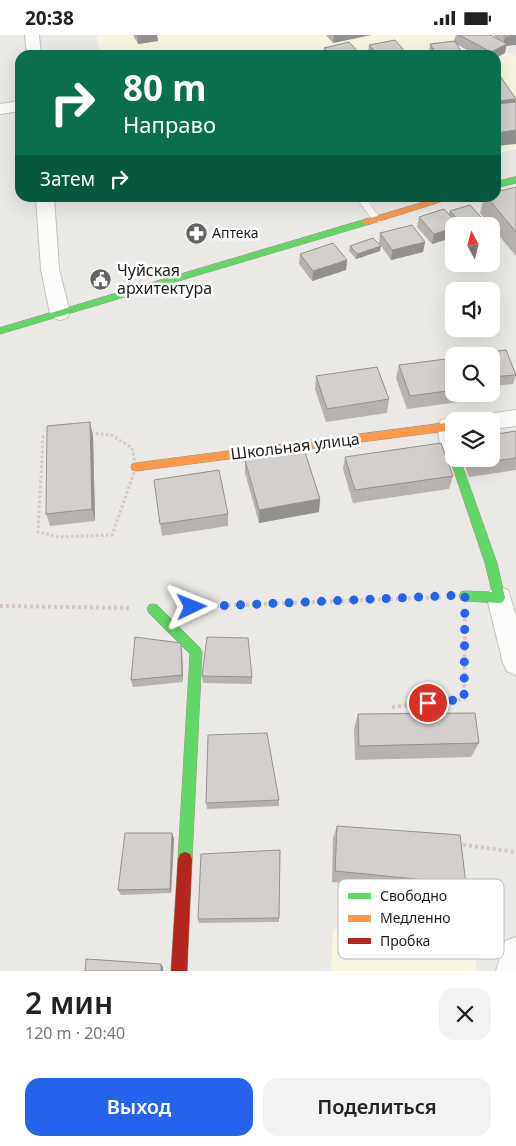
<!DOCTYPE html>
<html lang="ru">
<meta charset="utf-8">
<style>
body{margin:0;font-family:"Noto Sans",sans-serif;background:#f2f2f2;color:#222;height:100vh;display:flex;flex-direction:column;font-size:19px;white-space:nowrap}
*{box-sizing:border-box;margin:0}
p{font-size:16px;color:#767676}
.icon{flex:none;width:28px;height:28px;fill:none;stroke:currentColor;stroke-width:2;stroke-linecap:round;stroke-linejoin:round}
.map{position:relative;height:936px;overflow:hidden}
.details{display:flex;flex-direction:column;background:#fff;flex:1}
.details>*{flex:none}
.hud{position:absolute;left:15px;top:15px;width:486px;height:152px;border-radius:15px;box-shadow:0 5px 20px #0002;background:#0b6e4f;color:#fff;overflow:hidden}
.needle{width:32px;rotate:353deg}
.tools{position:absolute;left:445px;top:182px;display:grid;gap:10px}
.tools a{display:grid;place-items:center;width:55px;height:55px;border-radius:10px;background:#fff;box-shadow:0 5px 20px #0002;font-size:25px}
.pin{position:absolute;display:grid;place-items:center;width:42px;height:42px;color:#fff;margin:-21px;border:2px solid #fff;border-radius:50%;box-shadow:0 1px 5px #0007}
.me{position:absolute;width:55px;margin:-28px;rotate:88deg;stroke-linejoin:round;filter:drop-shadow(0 0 4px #0008)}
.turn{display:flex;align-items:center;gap:18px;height:105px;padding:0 25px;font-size:22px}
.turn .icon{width:65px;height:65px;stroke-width:2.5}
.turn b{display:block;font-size:35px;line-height:42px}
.then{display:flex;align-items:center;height:48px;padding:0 25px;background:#0003;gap:10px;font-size:19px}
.round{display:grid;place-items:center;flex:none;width:52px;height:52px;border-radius:15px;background:#f2f2f2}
.overview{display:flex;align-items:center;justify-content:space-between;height:85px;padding:0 25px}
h1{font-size:30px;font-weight:600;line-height:38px}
.primary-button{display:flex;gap:10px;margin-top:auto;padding:10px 25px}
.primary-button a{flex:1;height:58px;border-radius:15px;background:#2563eb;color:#fff;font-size:20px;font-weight:600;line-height:58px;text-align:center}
.primary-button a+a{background:#f2f2f2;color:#222}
.status{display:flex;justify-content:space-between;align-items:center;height:35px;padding:0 25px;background:#fff;direction:ltr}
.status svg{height:14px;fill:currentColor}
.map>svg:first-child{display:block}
.education{fill:#f6f5df}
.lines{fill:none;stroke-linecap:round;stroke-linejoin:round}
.lane-casing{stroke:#c4c3c1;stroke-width:1}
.street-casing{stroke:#c4c3c1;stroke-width:2}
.fast-casing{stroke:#93947d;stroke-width:1}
.slow-casing{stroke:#93947d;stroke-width:1}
.jam-casing{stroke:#93947d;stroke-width:1}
.path-far1{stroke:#d6c8c5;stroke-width:3;stroke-dasharray:2.5 2.5;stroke-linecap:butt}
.path{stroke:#d6c8c5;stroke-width:4;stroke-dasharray:3 3;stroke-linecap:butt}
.lane{fill:#fcfcfb;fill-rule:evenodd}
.street{fill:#fcfcfb;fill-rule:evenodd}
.fast{fill:#63d668;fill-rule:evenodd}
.slow{fill:#ff974d;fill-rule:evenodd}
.jam{fill:#b3261e;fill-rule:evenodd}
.wall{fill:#b5b2af}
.shaded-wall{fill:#93918f}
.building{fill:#d2cfcc;stroke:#93918f}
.route{stroke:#2563eb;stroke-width:9;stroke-dasharray:0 16.2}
.labels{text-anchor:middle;stroke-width:5;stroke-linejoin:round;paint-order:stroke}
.far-poi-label{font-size:14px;fill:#1d1d1d;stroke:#fff;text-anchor:start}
.poi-label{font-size:16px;fill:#1d1d1d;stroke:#fff;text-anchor:start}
.street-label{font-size:16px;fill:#1d1d1d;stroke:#fff}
.key{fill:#fff;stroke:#bbb;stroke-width:1}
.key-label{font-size:14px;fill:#1d1d1d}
</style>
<div class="status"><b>20:38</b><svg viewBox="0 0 49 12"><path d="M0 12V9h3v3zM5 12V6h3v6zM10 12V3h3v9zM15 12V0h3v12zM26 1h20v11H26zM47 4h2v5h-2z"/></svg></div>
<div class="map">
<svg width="516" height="936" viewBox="0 0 516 936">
<rect width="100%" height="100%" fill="#ebe9e5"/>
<g class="education">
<path d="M96,0H474L516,21V114L496,119V20H101Z"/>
<path d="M333,894L474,903L477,936H331Z"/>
</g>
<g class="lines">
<defs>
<path id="lane" d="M356,162H365L381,185L380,187H374Z"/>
<g id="street">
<path d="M25,0H39L41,20H27Z"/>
<path d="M20,66V76L0,79V69Z"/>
<path d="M36,162H54L59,234L70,278L67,283L60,285L53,283L50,278L41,234Z"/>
<path d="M516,375V391L491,394V386H477L481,380Z"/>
<path d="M448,383L456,386H454V424H462L454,428L446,425C441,415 435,395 441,385Z"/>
<path d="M499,552L508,555L516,581V640L507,636L503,628L487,563L490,555Z"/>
<path d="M516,902V936H496L505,906Z"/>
</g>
<g id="fast">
<path d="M516,142V148L496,153V147Z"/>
<path d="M367,184L371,187L370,189L0,299V293Z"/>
<path d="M454,420V424H460L497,528L505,563L503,567L499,568L465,566L461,565L459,561L461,557L465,556L492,557L485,528L450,424Z"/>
<path d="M153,569L157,570L200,613L202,617L192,824L190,829L185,831L180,829L178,824L190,619L149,578L147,574L149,570Z"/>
</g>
<g id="slow">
<path d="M441,162H456L367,190L363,187L364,185Z"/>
<path d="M454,387V395L136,436L132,435L131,432L132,429L136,428Z"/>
</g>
<path id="jam" d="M185,817L190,819L192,824L187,936H171L178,824L180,819Z"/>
</defs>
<use href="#lane" class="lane-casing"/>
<use href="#street" class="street-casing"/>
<use href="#fast" class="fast-casing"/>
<use href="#slow" class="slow-casing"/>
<use href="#jam" class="jam-casing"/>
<path class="path-far1" d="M71,396L111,400L132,413L136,432L112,500L59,502L38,497L43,402Z"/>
<g class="path">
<path d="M0,571L129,573"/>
<path d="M186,572L442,562"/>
<path d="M392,672L464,664L465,583"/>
<path d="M457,809L516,817"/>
</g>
<use href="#lane" class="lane"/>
<use href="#street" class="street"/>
<use href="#fast" class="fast"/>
<use href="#slow" class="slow"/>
<use href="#jam" class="jam"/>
</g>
<g class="wall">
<path d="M133,0H157L158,6L138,9Z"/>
<path d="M326,0H371L333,8Z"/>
<path d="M456,0H490L496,3L494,0H516L506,11L505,18L496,20H476L456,9L463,20H429V19L430,9L454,6Z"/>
<path d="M369,10L406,20H368Z"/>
<path d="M324,13L361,20H323Z"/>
<path d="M516,152V221L480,178L484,162H496Z"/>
<path d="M450,176L489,191H454V202L432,209L417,192L419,182L449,179Z"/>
<path d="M380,198L425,207L423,217L391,225L379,208Z"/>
<path d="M350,211L380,216L356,224L349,216Z"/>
<path d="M300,219L347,225L346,235L312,246L299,229Z"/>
<path d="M506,315L516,340L513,349L491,351V321H479L480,318Z"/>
<path d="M454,323V359H469L467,366L407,374L396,343L399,330Z"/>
<path d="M316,341L389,364L387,378L326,387L315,354Z"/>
<path d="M516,396V435L469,442L462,424H491Z"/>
<path d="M93,401L95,486L50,491L46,479Z"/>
<path d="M345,422L453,441L449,454L353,468L343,434Z"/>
<path d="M245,425L320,464L319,477L259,488L245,438Z"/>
<path d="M154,445L228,479V491L162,501Z"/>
<path d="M181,608L182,615L183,647L133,652L131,645Z"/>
<path d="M202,641L252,642V649L203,648Z"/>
<path d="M358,679L479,708L471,722L355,725L354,694Z"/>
<path d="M279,765V771L207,774L206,768Z"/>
<path d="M337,791L466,849L457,859L332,847L333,803Z"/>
<path d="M174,804L171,858L121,860L118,855Z"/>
<path d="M279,883V887L199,888L198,884Z"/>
</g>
<g class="shaded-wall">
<path d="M137,0H157L158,6L138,9Z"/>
<path d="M334,0H371L333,8Z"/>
<path d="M516,0V10L506,11L505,18L496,23V20H490L491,17L503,10L505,2Z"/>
<path d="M406,18V20H395Z"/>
<path d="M516,64L512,78L496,80V66Z"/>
<path d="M516,95V109L496,111V98Z"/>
<path d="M454,193V202L432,209L434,199Z"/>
<path d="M425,207L423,217L391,225L392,215Z"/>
<path d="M381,211L380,216L356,224L357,219Z"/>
<path d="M347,225L346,235L312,246L313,236Z"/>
<path d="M90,387L93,401L95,486L92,474Z"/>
<path d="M320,464L319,477L259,488V475Z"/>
<path d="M181,608L182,615L183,647L182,640Z"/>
<path d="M172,798L174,804L171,858L170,854Z"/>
<path d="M161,929L163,932V936H161Z"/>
</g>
<g class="building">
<path d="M459,0H490L507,9L491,17Z"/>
<path d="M504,0H516L505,2Z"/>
<path d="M395,5L406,18L395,20H378L369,10Z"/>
<path d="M455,6L463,20H437L430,9Z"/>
<path d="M349,7L361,20H330L324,13Z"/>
<path d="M496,35L516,64L496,66Z"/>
<path d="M516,67V95L496,98V69Z"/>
<path d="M516,152V197L487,162H496V157Z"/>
<path d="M470,170L489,191H464L450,176Z"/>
<path d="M444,174L460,191H454V193L434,199L419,182Z"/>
<path d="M412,190L425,207L392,215L380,198Z"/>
<path d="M373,203L381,211L357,219L350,211Z"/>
<path d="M333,208L347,225L313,236L300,219Z"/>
<path d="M506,315L516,340L491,342V321H482L480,318Z"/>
<path d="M454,323V355L410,361L399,330Z"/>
<path d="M377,332L389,364L327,374L316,341Z"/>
<path d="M90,387L92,474L46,479L47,391Z"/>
<path d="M516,396V423L473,429L471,424H491V400Z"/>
<path d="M441,408L453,441L355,455L345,422Z"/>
<path d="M304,414L320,464L259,475L245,425Z"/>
<path d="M219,435L228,479L160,489L154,445Z"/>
<path d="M135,602L181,608L182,640L131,645Z"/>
<path d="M207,602L248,603L252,642L202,641Z"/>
<path d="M475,678L479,708L359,711L358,679Z"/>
<path d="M267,698L279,765L206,768L208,700Z"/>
<path d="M337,791L460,800L466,849L335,836Z"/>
<path d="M125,798H172L170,854L118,855Z"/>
<path d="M280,815L279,883L198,884L201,819Z"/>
<path d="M86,924L161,929V936H85Z"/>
</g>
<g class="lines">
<path class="route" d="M192,572L465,560L464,664L428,668"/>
</g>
<defs>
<symbol id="pharmacy-disc" viewBox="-11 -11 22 22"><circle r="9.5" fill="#656463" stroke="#fff"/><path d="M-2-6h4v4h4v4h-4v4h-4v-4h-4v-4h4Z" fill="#fff"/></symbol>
<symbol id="civic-disc" viewBox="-11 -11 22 22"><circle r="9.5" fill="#656463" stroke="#fff"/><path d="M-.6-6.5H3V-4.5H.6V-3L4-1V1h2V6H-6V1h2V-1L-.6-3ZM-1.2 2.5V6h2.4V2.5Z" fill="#fff"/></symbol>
</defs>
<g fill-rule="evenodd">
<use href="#pharmacy-disc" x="184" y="186" width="25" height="25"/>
<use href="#civic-disc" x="88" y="232" width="25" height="25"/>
</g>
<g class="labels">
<g class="far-poi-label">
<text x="212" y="203">Аптека</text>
</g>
<g class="poi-label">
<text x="117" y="241">Чуйская<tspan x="117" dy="18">архитектура</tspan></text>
</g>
<g class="street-label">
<text transform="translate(295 411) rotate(-7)" y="6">Школьная улица</text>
</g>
</g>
<rect x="338" y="844" width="166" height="80" rx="8" class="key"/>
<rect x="348" y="858" width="23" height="6" fill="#63d668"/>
<rect x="348" y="880" width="23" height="7" fill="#ff974d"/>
<rect x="348" y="903" width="23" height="6" fill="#b3261e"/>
<g class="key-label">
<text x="380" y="866">Свободно</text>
<text x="380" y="888">Медленно</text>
<text x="380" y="911">Пробка</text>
</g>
</svg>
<div class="tools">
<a><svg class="needle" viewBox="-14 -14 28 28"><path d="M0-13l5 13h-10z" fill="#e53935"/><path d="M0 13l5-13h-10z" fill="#767676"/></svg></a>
<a><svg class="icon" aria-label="sound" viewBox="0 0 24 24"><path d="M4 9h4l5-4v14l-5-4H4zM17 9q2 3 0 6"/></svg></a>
<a><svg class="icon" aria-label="search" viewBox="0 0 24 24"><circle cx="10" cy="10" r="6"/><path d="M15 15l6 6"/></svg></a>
<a><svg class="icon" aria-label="layers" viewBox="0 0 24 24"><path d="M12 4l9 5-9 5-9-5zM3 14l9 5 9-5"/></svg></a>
</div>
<div class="pin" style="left:428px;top:668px;background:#d93025"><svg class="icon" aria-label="arrive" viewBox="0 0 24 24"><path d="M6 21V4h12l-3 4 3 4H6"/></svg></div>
<svg class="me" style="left:192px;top:572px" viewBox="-20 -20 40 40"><path d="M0-17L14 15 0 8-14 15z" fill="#2563eb" stroke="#fff" stroke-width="4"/></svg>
<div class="hud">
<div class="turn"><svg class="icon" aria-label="right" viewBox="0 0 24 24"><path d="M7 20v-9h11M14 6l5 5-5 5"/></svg><div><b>80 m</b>Направо</div></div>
<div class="then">Затем<svg class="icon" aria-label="right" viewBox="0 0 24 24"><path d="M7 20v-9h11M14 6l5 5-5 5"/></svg></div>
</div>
</div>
<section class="details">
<div class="overview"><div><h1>2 мин</h1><p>120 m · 20:40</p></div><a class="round"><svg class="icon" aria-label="close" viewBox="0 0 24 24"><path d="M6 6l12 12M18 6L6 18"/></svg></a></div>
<div class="primary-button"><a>Выход</a><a>Поделиться</a></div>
</section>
